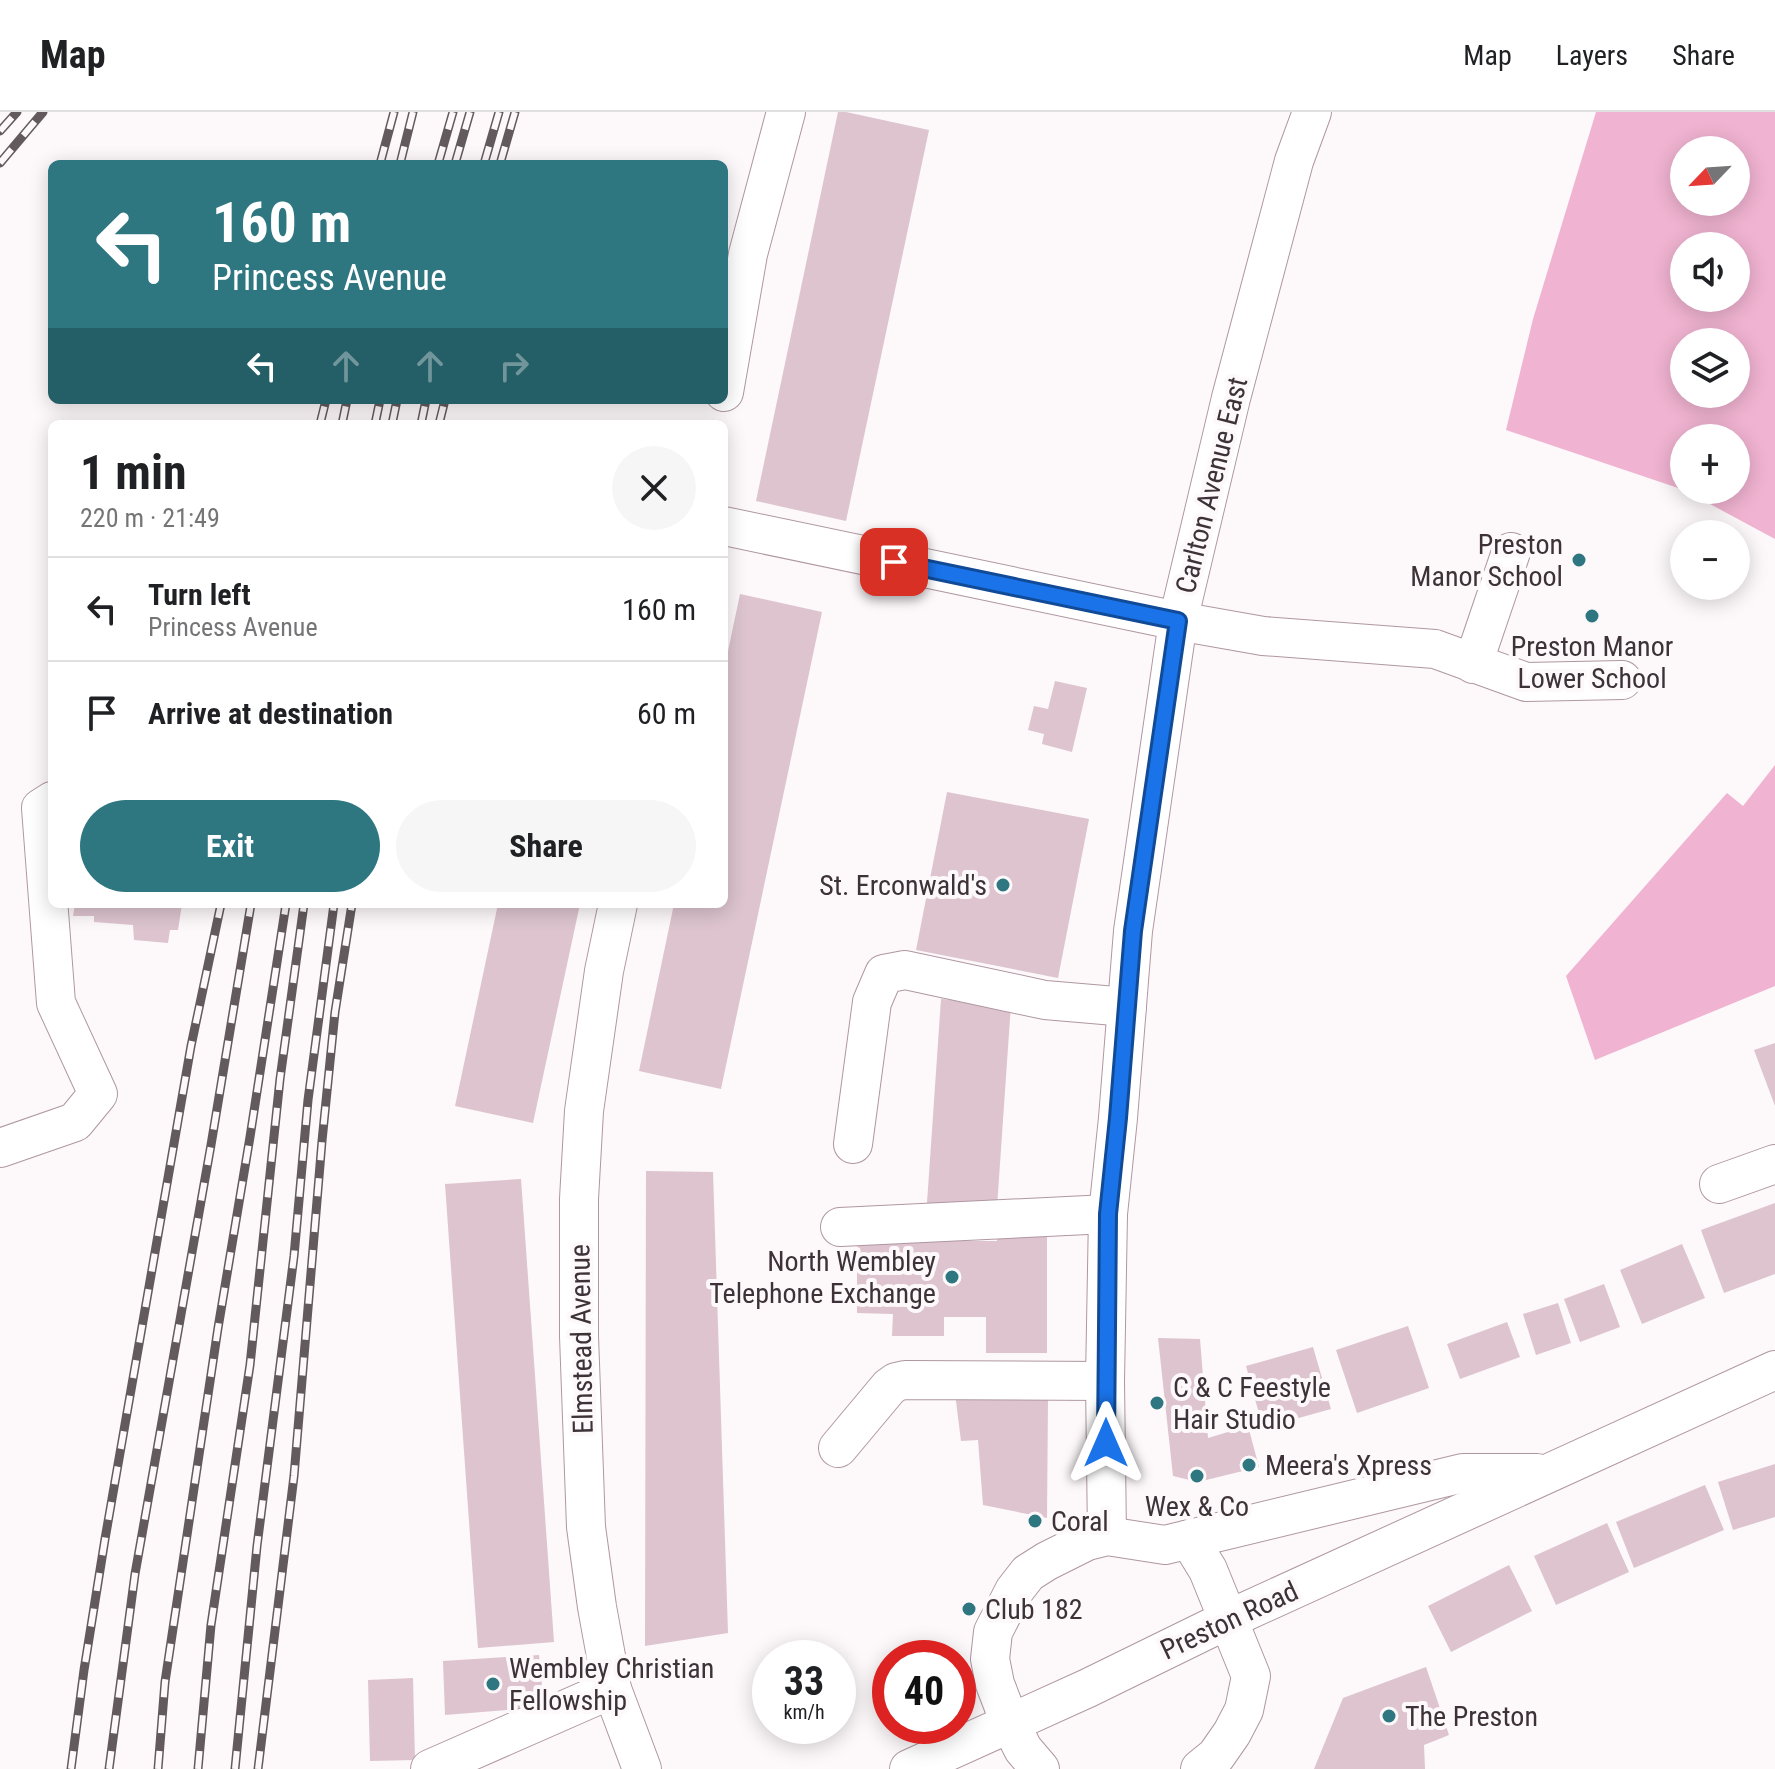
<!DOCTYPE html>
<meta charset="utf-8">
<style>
body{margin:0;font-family:"Roboto Condensed",sans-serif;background:#f6f6f6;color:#202124;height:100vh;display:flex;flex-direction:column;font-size:30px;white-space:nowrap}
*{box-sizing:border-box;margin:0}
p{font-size:26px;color:#757577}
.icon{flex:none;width:44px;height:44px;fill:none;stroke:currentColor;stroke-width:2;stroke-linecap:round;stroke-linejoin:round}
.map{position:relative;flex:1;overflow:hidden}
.drawer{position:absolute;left:48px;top:308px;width:680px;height:488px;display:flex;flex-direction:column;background:#fff;border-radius:12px;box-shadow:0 4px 20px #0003}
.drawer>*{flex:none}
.banner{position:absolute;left:48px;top:48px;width:680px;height:244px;border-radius:12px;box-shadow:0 4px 20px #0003;background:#2e7680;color:#fff;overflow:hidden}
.needle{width:52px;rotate:245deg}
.tools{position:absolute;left:1670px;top:24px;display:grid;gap:16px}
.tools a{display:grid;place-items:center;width:80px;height:80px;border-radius:50%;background:#fff;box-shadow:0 4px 20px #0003;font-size:40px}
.speed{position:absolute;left:752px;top:1528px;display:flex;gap:16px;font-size:40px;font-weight:700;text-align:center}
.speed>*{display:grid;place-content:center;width:104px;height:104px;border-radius:50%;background:#fff;box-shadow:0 4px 20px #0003;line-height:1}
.speed small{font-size:20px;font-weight:400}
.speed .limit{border:12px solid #d22;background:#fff;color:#111}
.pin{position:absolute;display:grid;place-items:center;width:68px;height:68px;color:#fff;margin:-34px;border-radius:16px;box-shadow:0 4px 12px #0006}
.me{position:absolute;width:88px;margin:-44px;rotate:0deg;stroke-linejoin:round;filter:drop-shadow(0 0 6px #0008)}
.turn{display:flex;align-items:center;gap:28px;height:168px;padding:0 32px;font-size:36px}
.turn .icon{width:104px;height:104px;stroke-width:2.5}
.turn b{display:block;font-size:56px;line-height:68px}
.lanes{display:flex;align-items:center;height:76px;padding:0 32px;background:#0003;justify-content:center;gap:40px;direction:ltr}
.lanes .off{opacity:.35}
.round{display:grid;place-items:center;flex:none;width:84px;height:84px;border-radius:42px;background:#f6f6f6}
.head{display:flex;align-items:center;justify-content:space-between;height:136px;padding:0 32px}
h1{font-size:48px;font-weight:700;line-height:60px}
.action{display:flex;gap:16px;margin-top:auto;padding:16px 32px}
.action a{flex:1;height:92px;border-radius:48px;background:#2e7680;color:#fff;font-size:32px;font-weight:700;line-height:92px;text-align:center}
.action a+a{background:#f6f6f6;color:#202124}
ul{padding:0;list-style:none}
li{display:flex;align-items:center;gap:24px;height:104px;padding:0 32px;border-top:2px solid #e0e0e0}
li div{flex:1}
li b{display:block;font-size:30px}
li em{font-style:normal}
header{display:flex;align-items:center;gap:48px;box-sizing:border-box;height:112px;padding:0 40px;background:#fff;border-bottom:2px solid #e0e0e0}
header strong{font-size:38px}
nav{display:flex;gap:44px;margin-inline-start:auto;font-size:28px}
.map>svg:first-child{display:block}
.green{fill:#f0b3d1;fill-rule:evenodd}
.building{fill:#ddc4cf}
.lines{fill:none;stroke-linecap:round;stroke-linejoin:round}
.minor-casing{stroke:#af97a2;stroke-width:40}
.minor{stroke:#fff;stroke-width:38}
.rail-casing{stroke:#635a5e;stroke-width:9}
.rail{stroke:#fdf8fa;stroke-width:6;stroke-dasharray:18;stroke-linecap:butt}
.route-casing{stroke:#114b97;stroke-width:20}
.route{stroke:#1a73e8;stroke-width:14}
.poi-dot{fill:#2e7680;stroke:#fdf8fa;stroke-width:3}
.labels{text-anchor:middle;stroke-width:8;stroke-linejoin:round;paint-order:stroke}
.street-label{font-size:28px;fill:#3c3237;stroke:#fdf8fa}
.poi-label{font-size:28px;fill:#3c3237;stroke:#fdf8fa;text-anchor:start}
</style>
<header>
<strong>Map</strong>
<nav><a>Map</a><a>Layers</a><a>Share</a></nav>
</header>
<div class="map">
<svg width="1775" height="1657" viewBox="0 0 1775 1657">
<rect width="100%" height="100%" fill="#fdf8fa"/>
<g class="green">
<path d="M1596,0H1775V427L1684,378L1506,318L1533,207ZM1684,38H1736V90H1684ZM1684,134H1736V186H1684ZM1684,230H1736V282H1684ZM1684,326H1736V378H1684Z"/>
<path d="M1775,653V874L1595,948L1566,864L1727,681L1743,694Z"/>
</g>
<g class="building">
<path d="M838,0H846L929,18L846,409L756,389Z"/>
<path d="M740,482L822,500L721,977L639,959L674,792H724V558Z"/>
<path d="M1055,569L1087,576L1072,640L1042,632L1044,622L1028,618L1034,594L1048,597Z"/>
<path d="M947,680L1089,707L1058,866L916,838Z"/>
<path d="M75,792H182L178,818H170L168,831L134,828L133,813L94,810V804H73Z"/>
<path d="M498,792H580L533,1011L455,994Z"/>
<path d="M941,887L1011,892L997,1095L927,1091Z"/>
<path d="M1775,931V994L1754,938Z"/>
<path d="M646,1059L713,1060L728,1521L645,1534Z"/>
<path d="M521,1067L554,1530L478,1536L445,1072Z"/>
<path d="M1775,1091V1162L1724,1181L1701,1118Z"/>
<path d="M997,1113H1047V1241H986V1205H944V1224H892L893,1202L857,1201V1129H997Z"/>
<path d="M1682,1132L1705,1186L1642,1212L1620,1158Z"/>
<path d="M1604,1172L1620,1215L1580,1230L1564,1187Z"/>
<path d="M1558,1191L1571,1231L1536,1243L1523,1202Z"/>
<path d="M1507,1210L1520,1245L1460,1267L1447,1232Z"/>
<path d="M1408,1214L1429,1276L1357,1301L1336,1238Z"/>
<path d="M1158,1226L1200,1227L1208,1326L1248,1314L1259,1355L1198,1370L1173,1364Z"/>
<path d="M1313,1235L1331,1297L1263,1316L1246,1254Z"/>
<path d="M955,1281L1048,1287L1047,1406L983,1393L978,1328L961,1329Z"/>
<path d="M1775,1352V1405L1733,1418L1718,1370Z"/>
<path d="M1705,1373L1724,1418L1634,1456L1616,1410Z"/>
<path d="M1607,1411L1629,1460L1556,1493L1534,1444Z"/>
<path d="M1509,1453L1532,1499L1451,1540L1428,1494Z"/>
<path d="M539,1543L544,1595L445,1603L443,1549Z"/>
<path d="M1426,1555L1449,1623L1424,1633L1425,1657H1314L1343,1586Z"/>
<path d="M413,1566L415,1648L370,1649L368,1568Z"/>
</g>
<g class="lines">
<defs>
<g id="minor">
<path d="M724,280L748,142L786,0"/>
<path d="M724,414L1178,509L1263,524L1435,537L1526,570L1622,568"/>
<path d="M1473,552L1511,440"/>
<path d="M618,792L604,859L584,999L579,1087V1224L586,1415L597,1495L612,1577L642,1657"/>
<path d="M853,1032L872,890L884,862L905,858L1045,888L1127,895"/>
<path d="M0,1036L75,1010L98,982L56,891L41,696L52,689"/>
<path d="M1719,1072L1775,1052"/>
<path d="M840,1115L1108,1102"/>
<path d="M838,1336L889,1275L896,1270L905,1268L1105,1269"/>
<path d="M1107,1424L1105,1269L1108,1102L1118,1006L1133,819L1178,509L1231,286L1294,49L1312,0"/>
<path d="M1189,1427L1208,1458L1251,1564L1244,1598L1232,1621L1216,1644L1200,1657"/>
<path d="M430,1657L612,1577"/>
<path d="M909,1657L1088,1576L1229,1507L1775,1258"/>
<path d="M1040,1657L1023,1637L1010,1611L995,1572L990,1547L993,1520L1014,1479L1028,1461L1047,1449L1087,1429L1107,1424L1165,1433L1463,1361H1537"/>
</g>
</defs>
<use href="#minor" class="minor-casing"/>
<use href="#minor" class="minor"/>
<defs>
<g id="rail">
<path d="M0,19L17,0"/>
<path d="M0,51L43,0"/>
<path d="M380,52L394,0"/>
<path d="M400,52L413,0"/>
<path d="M438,52L453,0"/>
<path d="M455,52L470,0"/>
<path d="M484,52L499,0"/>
<path d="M500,52L515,0"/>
<path d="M320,312L326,288"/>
<path d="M342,312L347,288"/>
<path d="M375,312L380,288"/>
<path d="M392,312L397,288"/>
<path d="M421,312L426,288"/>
<path d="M439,312L445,288"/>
<path d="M71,1657L84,1558L105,1427L191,934L221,792"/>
<path d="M109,1657L135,1462L211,1033L251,792"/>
<path d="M158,1657L165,1570L218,1216L250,1025L286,792"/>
<path d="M198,1657L211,1513L250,1253L280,967L304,792"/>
<path d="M235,1657L257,1434L294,1144L308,988L334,792"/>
<path d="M258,1657L294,1364L322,1029L335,900L352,792"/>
</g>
</defs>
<use href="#rail" class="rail-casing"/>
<use href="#rail" class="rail"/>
</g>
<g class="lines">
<defs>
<path id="route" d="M894,450L1178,509L1133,819L1118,1006L1108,1102L1106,1331"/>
</defs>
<use href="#route" class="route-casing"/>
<use href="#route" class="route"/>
</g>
<g class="poi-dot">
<circle cx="1579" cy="448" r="8"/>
<circle cx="1592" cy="504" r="8"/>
<circle cx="1003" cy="773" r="8"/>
<circle cx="952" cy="1165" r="8"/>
<circle cx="1157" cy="1291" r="8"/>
<circle cx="1249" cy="1353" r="8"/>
<circle cx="1197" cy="1364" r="8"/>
<circle cx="1035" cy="1409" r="8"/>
<circle cx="969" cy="1497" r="8"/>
<circle cx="493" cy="1572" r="8"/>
<circle cx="1389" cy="1604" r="8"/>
</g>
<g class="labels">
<g class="street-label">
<text transform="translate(1211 373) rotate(-76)" y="10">Carlton Avenue East</text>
<text transform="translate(581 1227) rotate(-91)" y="10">Elmstead Avenue</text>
<text transform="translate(1229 1508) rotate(-25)" y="10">Preston Road</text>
</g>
<g class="poi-label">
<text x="1563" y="442" text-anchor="end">Preston<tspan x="1563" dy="32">Manor School</tspan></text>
<text x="1592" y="544" text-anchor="middle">Preston Manor<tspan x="1592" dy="32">Lower School</tspan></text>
<text x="987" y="783" text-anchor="end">St. Erconwald's</text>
<text x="936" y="1159" text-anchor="end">North Wembley<tspan x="936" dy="32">Telephone Exchange</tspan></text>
<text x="1173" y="1285">C &amp; C Feestyle<tspan x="1173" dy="32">Hair Studio</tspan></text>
<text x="1265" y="1363">Meera's Xpress</text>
<text x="1197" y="1404" text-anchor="middle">Wex &amp; Co</text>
<text x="1051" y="1419">Coral</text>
<text x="985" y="1507">Club 182</text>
<text x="509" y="1566">Wembley Christian<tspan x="509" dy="32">Fellowship</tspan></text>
<text x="1405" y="1614">The Preston</text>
</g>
</g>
</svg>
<div class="tools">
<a><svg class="needle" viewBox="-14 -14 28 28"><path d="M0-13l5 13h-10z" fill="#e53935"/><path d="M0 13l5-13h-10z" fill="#757577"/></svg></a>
<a><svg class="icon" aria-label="sound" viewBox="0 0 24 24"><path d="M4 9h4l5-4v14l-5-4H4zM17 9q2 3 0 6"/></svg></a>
<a><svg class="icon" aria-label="layers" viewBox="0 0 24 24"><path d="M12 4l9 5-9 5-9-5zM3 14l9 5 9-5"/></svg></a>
<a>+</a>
<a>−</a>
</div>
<div class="speed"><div>33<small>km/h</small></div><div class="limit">40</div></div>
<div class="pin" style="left:894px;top:450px;background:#d93025"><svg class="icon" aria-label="arrive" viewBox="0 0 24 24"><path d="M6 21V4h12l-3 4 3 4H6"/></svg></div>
<svg class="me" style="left:1106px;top:1331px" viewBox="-20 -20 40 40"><path d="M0-17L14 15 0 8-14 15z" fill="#1a73e8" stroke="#fff" stroke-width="4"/></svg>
<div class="banner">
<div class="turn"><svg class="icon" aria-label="left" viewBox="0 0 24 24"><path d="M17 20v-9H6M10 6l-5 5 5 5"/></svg><div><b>160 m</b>Princess Avenue</div></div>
<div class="lanes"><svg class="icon" aria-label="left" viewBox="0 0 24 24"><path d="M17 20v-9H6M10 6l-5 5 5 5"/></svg><svg class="icon off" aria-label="ahead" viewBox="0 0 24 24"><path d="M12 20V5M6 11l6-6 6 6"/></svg><svg class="icon off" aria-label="ahead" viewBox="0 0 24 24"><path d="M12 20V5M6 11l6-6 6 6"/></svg><svg class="icon off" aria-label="right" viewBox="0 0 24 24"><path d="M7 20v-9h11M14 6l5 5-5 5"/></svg></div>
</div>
<section class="drawer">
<div class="head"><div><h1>1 min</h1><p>220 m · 21:49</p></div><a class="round"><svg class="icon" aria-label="close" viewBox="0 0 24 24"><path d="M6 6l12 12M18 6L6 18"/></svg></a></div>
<ul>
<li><svg class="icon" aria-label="left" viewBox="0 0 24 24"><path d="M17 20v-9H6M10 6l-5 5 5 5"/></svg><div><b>Turn left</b><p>Princess Avenue</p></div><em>160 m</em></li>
<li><svg class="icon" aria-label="arrive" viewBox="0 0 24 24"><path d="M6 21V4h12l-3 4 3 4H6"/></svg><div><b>Arrive at destination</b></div><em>60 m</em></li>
</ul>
<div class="action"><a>Exit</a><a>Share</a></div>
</section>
</div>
